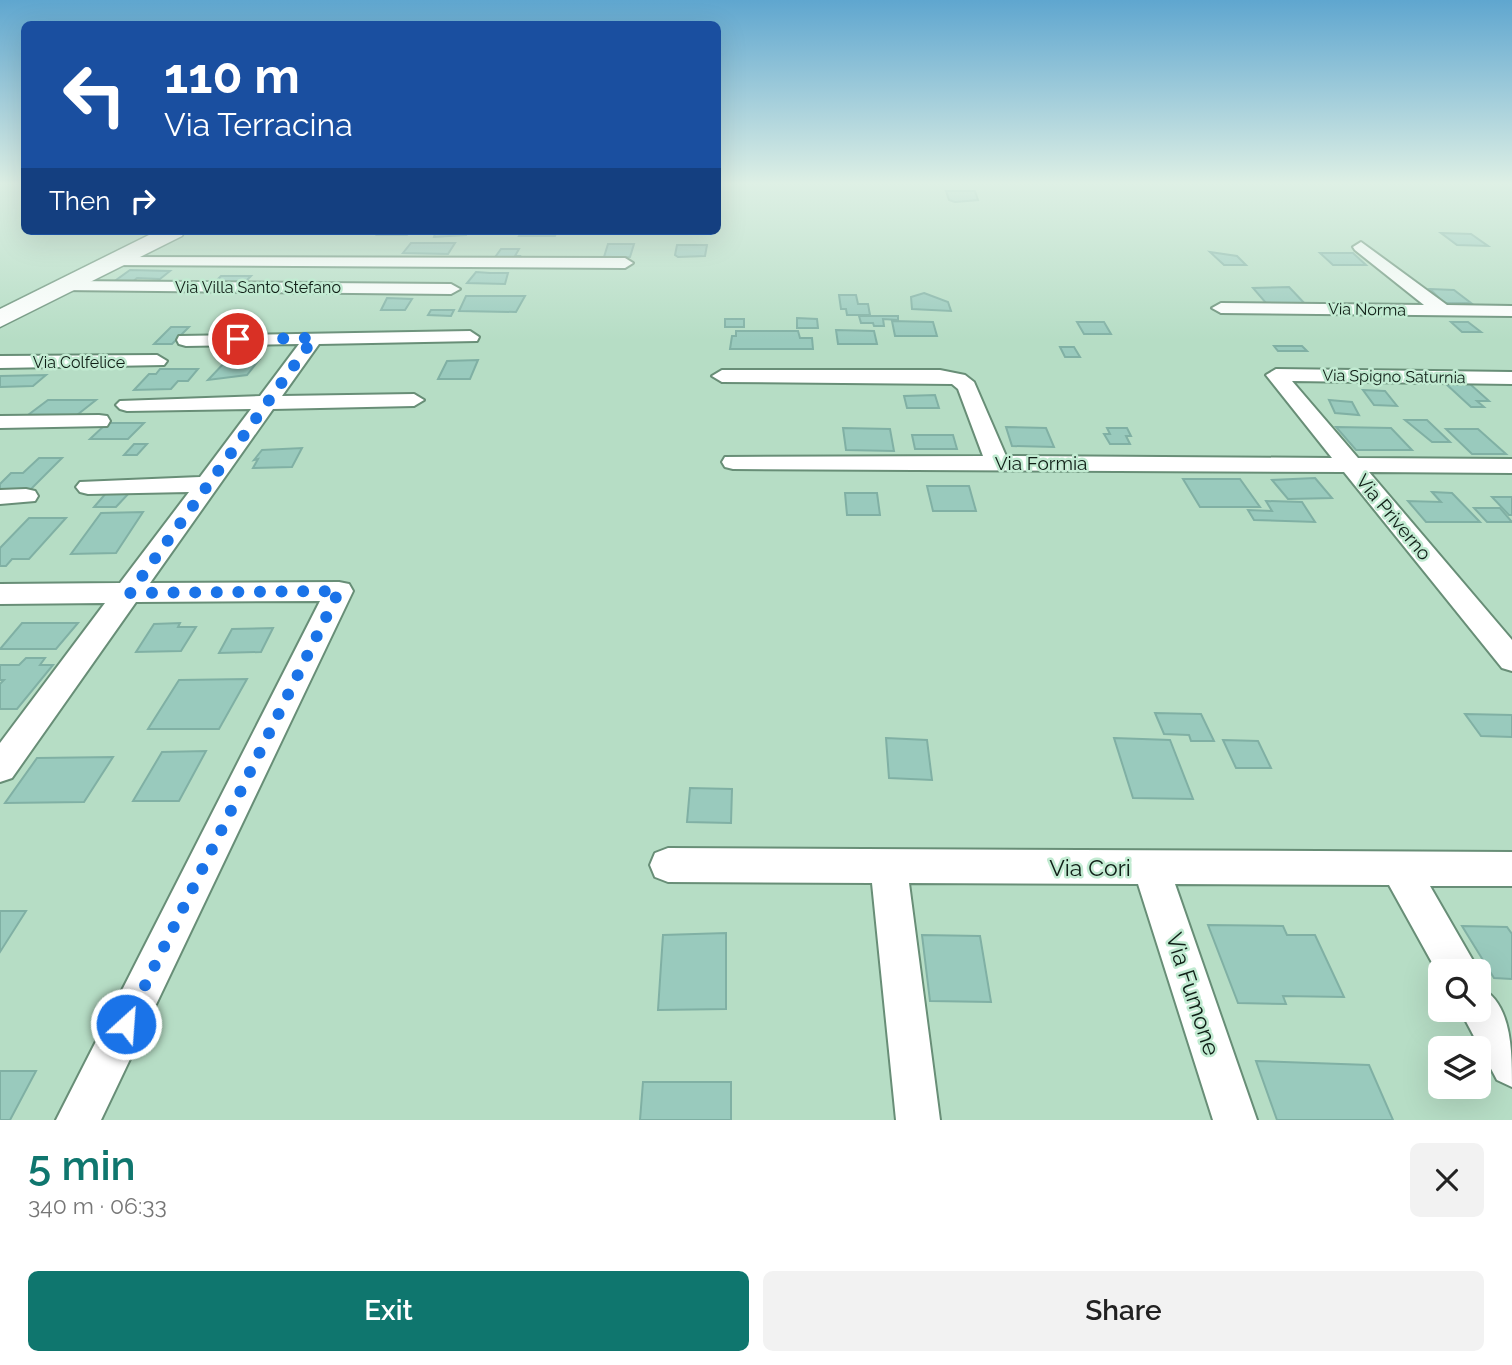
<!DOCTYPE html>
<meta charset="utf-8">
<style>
body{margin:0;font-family:Raleway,sans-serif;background:#f2f2f2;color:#222;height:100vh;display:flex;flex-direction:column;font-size:26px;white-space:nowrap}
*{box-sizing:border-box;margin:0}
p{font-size:23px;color:#767676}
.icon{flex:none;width:38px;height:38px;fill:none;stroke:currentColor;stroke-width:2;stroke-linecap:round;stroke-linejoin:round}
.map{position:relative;height:1120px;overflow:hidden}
.side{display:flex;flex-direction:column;background:#fff;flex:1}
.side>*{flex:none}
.hud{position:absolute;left:21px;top:21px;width:700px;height:214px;border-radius:10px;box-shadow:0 7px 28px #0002;background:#1a4fa0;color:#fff;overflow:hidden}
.fabs{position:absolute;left:1428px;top:959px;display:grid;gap:14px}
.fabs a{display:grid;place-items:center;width:63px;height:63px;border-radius:10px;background:#fff;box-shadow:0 7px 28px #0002;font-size:35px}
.pin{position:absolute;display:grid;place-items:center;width:60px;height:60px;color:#fff;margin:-30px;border:4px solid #fff;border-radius:50%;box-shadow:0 2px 7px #0007}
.me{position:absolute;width:77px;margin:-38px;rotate:26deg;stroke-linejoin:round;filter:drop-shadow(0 0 5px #0008)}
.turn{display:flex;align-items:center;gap:24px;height:147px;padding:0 28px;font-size:32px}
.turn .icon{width:91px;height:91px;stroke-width:2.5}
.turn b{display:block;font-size:49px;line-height:60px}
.then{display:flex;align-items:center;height:66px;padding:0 28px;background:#0003;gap:14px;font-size:26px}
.round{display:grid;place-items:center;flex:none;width:74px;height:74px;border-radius:10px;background:#f2f2f2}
.head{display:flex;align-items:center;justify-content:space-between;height:119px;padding:0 28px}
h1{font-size:42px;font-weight:600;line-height:52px;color:#0f766e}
.primary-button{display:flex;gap:14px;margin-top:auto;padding:14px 28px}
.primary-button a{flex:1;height:80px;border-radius:10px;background:#0f766e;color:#fff;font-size:28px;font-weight:600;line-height:80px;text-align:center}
.primary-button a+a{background:#f2f2f2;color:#222}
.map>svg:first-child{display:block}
.building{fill:#99cabd;stroke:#80b0a4;stroke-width:2}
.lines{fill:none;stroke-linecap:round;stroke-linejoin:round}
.street-casing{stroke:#688e77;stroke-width:4}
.secondary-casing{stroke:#688e77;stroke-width:3}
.street{fill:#fff;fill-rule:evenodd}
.secondary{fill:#fff;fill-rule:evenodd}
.route{stroke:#1a73e8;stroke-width:12;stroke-dasharray:0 21.6}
.labels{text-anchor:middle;stroke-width:5;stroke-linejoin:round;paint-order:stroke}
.far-street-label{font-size:16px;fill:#101f17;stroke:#c2ebd2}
.street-label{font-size:19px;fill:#101f17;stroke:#c2ebd2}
.near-street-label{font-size:23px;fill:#101f17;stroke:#c2ebd2}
</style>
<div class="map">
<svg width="1512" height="1120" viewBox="0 0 1512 1120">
<rect width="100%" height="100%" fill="#b6ddc5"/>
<g class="building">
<path d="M946,191H975L978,200L955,202L949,200Z"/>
<path d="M380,231H410L407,235H377Z"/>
<path d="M436,231H466V235L434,237Z"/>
<path d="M522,231H557L555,236H519Z"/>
<path d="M1441,233L1471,234L1488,246L1457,245Z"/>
<path d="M411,243H455L448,254L403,253Z"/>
<path d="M608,244H634L630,257H604Z"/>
<path d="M677,245H707L705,256L678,257L675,255Z"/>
<path d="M501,249H519L515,256H520L518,261L493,260Z"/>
<path d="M1210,252L1237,256L1246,265H1224Z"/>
<path d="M1320,253H1353L1366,265H1333Z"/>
<path d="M130,270L170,271L160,279L137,278L130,284L112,283Z"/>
<path d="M476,272L490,273H508L505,284L467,283Z"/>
<path d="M221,276H251L244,283H214Z"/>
<path d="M1289,287L1306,305L1266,303L1253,288Z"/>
<path d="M1430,289L1454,290L1471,303H1444Z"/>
<path d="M924,293L948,302L951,311L912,309L911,297Z"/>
<path d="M839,295H856L858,304H868L870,315H847L846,309H841Z"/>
<path d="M466,296H525L516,312L459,311Z"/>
<path d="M387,298L412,299L405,310H381Z"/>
<path d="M431,310H454L451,316L428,315Z"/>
<path d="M859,316H898V320L883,319L884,326H874L873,323H861Z"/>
<path d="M797,318L817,319L818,328H797Z"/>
<rect x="725" y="319" width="19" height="8"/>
<path d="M892,321L933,322L937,336H895Z"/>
<path d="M1077,322H1104L1111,334H1084Z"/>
<path d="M1451,322H1468L1481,332H1462Z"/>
<path d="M171,327H189L172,344H154Z"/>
<path d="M836,330L874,331L877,344H838Z"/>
<path d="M736,331H798L800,338H812L813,349H730L732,336H736Z"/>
<path d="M1274,346H1302L1307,351H1278Z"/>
<path d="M1060,347H1074L1080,357H1065Z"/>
<path d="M259,360L247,375L208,380L226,361Z"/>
<path d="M478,360L470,379H438L447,361Z"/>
<path d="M160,369H198L188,381H178L171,389L134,390L149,374H156Z"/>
<path d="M46,375L33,386L0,387V376Z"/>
<path d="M1446,384H1470L1489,401H1477L1484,407H1471Z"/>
<path d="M1363,390L1385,391L1397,406L1374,405Z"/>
<path d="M935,395L939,408H907L904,396Z"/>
<path d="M48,400H96L77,415H28Z"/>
<path d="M1329,400L1352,402L1359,415L1335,413Z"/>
<path d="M1405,420H1427L1450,442H1432Z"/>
<path d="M107,423H144L128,439H90Z"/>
<path d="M1006,427L1046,428L1054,447L1012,446Z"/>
<path d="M1336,427L1391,428L1412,450H1356Z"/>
<path d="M843,428L890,429L894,451L846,450Z"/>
<path d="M1107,428H1127L1131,436H1126L1130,444H1110L1104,434H1110Z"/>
<path d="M1446,429H1478L1506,454H1472Z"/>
<path d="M912,435H953L957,449H915Z"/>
<path d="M134,444H147L137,455H124Z"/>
<path d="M302,448L292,467L253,468L258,459L254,460L262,450Z"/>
<path d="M39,458H62L27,493H0V484L11,473H23Z"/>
<path d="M1315,478L1332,498L1288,499L1272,480Z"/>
<path d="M1183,479H1240L1260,507H1200Z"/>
<path d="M927,486H969L976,511H933Z"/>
<path d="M107,492H130L116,507H94Z"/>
<path d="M1432,492L1452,493L1480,522H1426L1408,501L1441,502Z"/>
<path d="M845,493H877L880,515H847Z"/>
<path d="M1492,497H1512V515H1509Z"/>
<path d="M1266,501L1302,502L1315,522L1254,520L1248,510L1272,511Z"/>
<path d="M1474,508H1500L1512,522H1487Z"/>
<path d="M143,512L116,553L71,554L101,513Z"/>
<path d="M29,518H66L29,559H12L6,566H0V548Z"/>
<path d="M22,623H78L56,649H0Z"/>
<path d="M180,623L178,627H196L181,651L136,652L154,624Z"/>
<path d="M273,628L261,652L219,653L232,629Z"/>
<path d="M26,658H45L40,665H53L17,709H0V684L4,680H0V665H19Z"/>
<path d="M247,679L219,729H148L179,680Z"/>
<path d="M1155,713L1201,714L1214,741H1191L1189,735L1164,734Z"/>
<path d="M1465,714L1512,715V737L1481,736Z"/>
<path d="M886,738L927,740L932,780L889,778Z"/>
<path d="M1114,738L1170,740L1193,799L1133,798Z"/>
<path d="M1223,740L1258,741L1271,768H1236Z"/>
<path d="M206,751L179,801H133L162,752Z"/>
<path d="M113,757L84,802L5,803L37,758Z"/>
<path d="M690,788L732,789L731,823L687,822Z"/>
<path d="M0,911H26L0,952Z"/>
<path d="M1208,925L1283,926L1287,935H1315L1344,997L1283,996L1286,1004L1238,1003Z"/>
<path d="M1462,926L1507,927L1512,934V979L1494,978Z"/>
<path d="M726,933V1009L658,1010L663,935Z"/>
<path d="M922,935L980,936L991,1002L930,1001Z"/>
<path d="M1256,1061L1369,1065L1393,1120H1277Z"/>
<path d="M0,1071H36L10,1120H0Z"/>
<path d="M643,1082H731V1120H640Z"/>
</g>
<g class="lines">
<defs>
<g id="street">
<path d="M1361,242L1447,305L1512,306V316L1221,313L1212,308L1221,303L1424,305L1355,250L1353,247Z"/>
<path d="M112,257L625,258L633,263L625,268L106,265V259Z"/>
<path d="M66,281L451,284L460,289L451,294L60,290L57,286Z"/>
<path d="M470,331L479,337L477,341L319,344L282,396L414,394L424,400L414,406L273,409L150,583L339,582L349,584L353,591L101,1120H56L320,601L136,602L12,778L0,782V743L105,603L0,604V584L120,583L189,492L88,494L80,492L76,487L80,482L200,477L251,409L127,411L120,409L116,405L120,401L260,396L299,344L186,346L179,344L177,340L179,336Z"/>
<path d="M157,355L167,361L164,365L0,368V356Z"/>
<path d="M1276,369L1512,372V384L1292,381L1358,458L1512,459V473L1369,472L1512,640V671L1502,668L1344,472L733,469L725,467L722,462L725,457L983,456L958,389L952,384L722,382L712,376L722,370H940L965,375L974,382L1006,456L1332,458L1266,375Z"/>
<path d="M99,415L107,416L110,421L107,426L0,428V416Z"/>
<path d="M26,489L35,491L38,496L35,501L0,504V490Z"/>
<path d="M668,848L1512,852V886H1430L1479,971H1440V977L1389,885L1175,884L1257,1120H1213L1138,884L909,883L940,1120H896L872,883L668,882L655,877L650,865L655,853Z"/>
<path d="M1479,987C1512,1002 1512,1051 1512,1087L1497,1080L1460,1010H1479Z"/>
</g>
<path id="secondary" d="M157,231H185L182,236L0,327V309Z"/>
</defs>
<use href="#street" class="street-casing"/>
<use href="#secondary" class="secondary-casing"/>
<use href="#street" class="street"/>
<use href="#secondary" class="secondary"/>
</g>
<linearGradient id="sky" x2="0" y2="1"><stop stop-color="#5fa6cf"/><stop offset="0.54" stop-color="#def0e5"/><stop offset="1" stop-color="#def0e5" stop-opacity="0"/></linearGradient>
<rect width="1512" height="340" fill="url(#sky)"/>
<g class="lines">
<path class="route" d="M126,1024L339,591L130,593L314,338L238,339"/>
</g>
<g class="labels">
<g class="far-street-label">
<text x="258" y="293">Via Villa Santo Stefano</text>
<text transform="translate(1367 309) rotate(1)" y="6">Via Norma</text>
<text x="79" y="368">Via Colfelice</text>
<text transform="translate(1394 376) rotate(1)" y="6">Via Spigno Saturnia</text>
</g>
<g class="street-label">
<text x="1041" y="470">Via Formia</text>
<text transform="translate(1394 517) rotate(50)" y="7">Via Priverno</text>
</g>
<g class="near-street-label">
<text x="1090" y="876">Via Cori</text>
<text transform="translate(1193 994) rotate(72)" y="8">Via Fumone</text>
</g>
</g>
</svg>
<div class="fabs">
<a><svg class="icon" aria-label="search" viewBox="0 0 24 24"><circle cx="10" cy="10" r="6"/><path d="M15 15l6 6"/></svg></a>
<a><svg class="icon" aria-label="layers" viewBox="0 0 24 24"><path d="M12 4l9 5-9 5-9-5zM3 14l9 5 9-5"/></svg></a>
</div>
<div class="pin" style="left:238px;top:339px;background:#d93025"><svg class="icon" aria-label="arrive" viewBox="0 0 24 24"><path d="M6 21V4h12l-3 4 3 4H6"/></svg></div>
<svg class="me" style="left:126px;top:1024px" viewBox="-20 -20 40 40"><circle r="17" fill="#1a73e8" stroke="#fff" stroke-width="3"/><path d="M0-11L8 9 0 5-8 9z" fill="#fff"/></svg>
<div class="hud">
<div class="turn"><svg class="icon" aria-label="left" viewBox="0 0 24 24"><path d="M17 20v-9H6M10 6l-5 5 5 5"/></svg><div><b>110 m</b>Via Terracina</div></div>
<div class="then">Then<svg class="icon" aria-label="right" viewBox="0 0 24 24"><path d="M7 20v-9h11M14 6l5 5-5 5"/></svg></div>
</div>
</div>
<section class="side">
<div class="head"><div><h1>5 min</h1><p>340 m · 06:33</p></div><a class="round"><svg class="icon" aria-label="close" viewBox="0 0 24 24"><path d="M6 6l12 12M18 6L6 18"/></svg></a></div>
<div class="primary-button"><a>Exit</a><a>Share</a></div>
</section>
